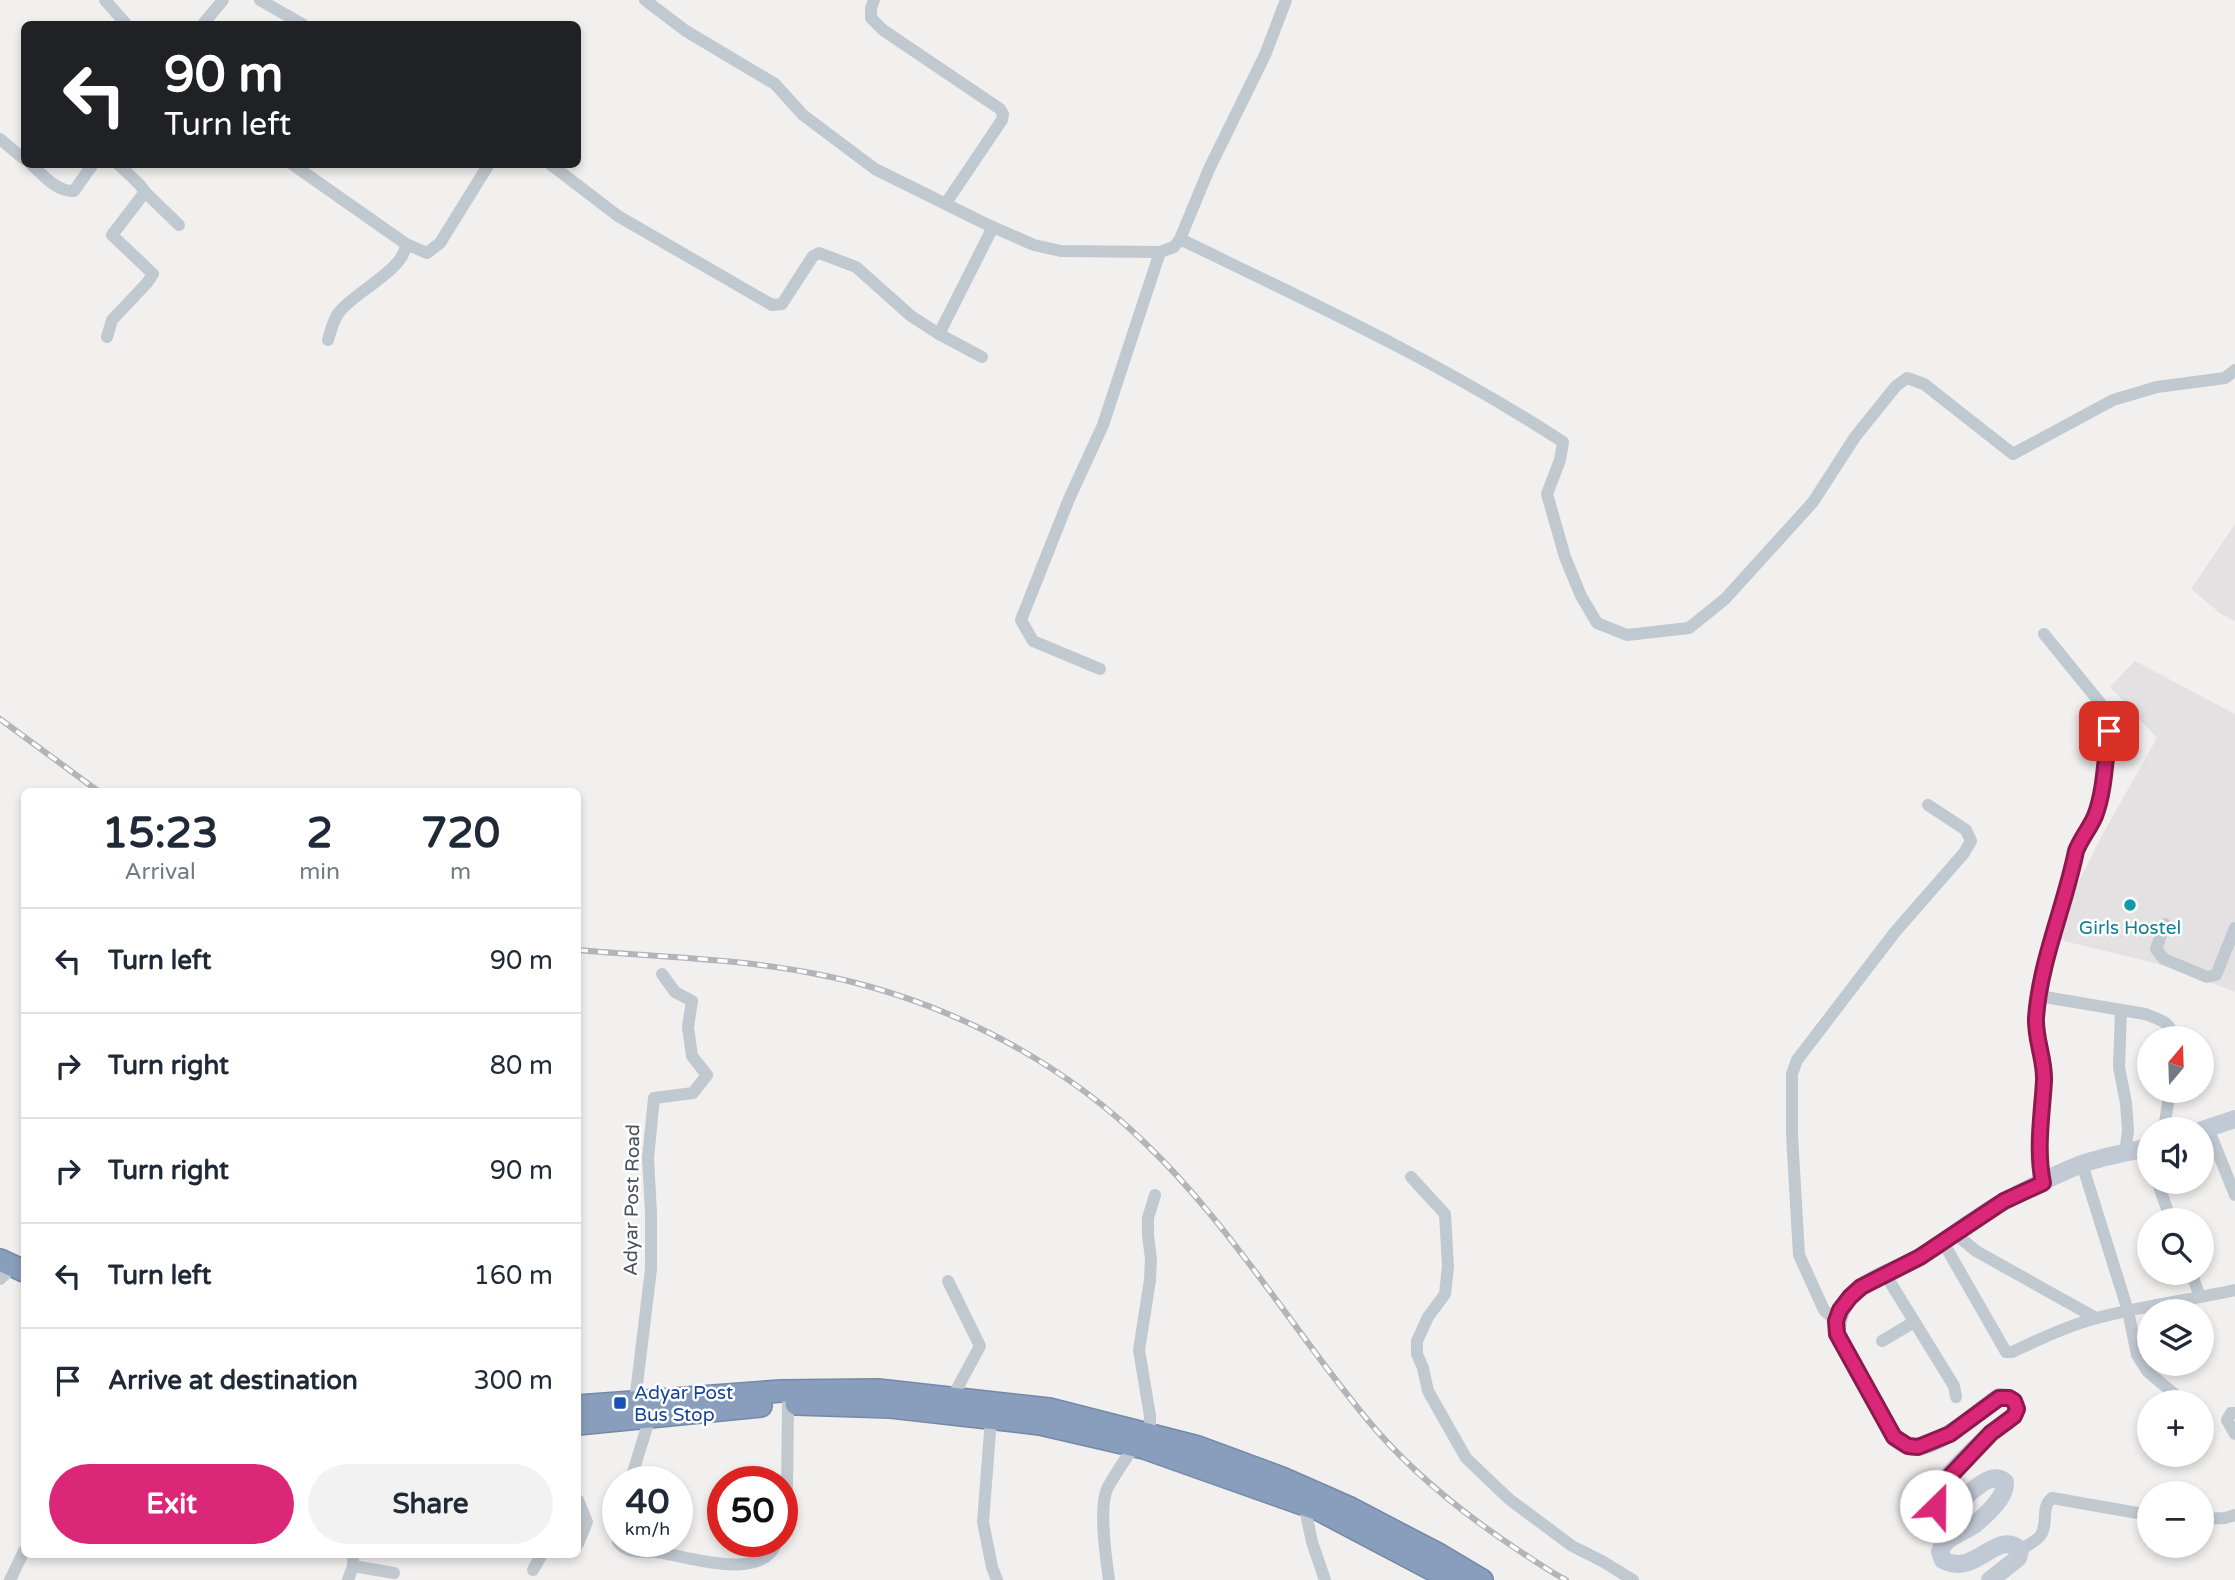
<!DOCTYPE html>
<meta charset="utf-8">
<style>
body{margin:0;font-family:"Varela Round",sans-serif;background:#f2f2f3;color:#1f2937;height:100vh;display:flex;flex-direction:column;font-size:26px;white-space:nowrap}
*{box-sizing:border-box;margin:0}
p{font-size:23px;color:#747a83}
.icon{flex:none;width:38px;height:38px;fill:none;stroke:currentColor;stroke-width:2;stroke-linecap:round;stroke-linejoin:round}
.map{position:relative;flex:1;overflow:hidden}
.panel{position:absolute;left:21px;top:788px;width:560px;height:770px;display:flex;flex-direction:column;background:#fff;border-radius:10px;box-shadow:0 4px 10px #0003}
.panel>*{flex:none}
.banner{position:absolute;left:21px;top:21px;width:560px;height:147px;border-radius:10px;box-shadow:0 4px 10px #0003;background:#202124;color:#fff;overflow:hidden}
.needle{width:46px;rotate:19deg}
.fabs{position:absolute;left:2137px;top:1026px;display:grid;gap:14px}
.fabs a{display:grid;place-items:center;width:77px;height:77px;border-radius:50%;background:#fff;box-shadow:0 4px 10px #0003;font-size:35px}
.speed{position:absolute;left:602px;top:1466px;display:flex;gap:14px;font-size:35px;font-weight:700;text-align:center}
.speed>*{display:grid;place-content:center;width:91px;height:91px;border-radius:50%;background:#fff;box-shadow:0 4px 10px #0003;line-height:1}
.speed small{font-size:18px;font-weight:400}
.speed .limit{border:10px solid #d22;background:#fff;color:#111}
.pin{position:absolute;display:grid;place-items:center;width:60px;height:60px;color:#fff;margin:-30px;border-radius:14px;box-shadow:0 4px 10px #0006}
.me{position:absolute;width:77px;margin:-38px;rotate:23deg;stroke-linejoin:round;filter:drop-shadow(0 0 5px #0008)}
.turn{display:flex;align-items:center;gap:24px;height:147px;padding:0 28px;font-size:32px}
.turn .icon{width:91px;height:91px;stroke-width:2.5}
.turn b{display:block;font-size:49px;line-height:60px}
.eta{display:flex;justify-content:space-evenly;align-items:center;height:119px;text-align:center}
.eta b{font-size:42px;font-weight:700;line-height:49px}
.button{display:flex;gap:14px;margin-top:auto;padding:14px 28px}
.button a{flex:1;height:80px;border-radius:42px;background:#db2777;color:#fff;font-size:28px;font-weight:700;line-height:80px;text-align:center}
.button a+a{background:#f2f2f3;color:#1f2937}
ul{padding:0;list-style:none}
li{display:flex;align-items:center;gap:21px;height:105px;padding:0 28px;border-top:2px solid #e0e1e3}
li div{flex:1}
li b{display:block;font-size:26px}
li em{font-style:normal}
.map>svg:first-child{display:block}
.education{fill:#e3e1e1}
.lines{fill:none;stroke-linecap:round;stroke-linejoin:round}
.highway-casing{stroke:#7489a7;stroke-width:24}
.street{stroke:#c0c8d0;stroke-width:12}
.secondary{stroke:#c1c9d5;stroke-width:18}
.highway{stroke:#899ebc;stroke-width:21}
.rail-casing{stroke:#b2b4b9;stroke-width:6}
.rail{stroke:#fff;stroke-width:3.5;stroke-dasharray:10;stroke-linecap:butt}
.route-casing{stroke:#8e194d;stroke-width:18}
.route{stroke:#db2777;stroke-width:12}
.culture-dot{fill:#0f9aa8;stroke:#fff;stroke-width:2.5}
.transit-dot{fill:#1a4fb4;stroke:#fff;stroke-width:2.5}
.labels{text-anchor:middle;stroke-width:5;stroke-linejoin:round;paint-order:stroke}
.culture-label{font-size:19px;fill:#0d838f;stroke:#fff}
.street-label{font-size:19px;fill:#48515c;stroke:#fff}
.transit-label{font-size:19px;fill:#164399;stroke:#fff;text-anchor:start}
</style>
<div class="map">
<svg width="2235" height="1580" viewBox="0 0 2235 1580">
<rect width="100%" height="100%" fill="#f2efef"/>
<g class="education">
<path d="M2235,524V621L2221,614L2191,589Z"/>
<path d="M2135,661L2235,714V992L2175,968L2060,940L2070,899L2105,830L2157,738L2110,687Z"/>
</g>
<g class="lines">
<defs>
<g id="highway">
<path d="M0,1260L24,1271"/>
<path d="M796,1404L891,1407L1040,1424L1144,1448L1319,1510L1452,1580"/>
<path d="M578,1406L781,1391L878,1390L1049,1409L1198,1447L1282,1478L1348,1507L1440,1555L1482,1580"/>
<path d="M578,1424L761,1406"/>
</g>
</defs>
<use href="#highway" class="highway-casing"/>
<g class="street">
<path d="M105,0L126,24"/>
<path d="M260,0L302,24"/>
<path d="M645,0L686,31L775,84L803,115L875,169L986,224L1034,245L1061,251L1160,252L1174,247L1180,239L1209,169L1265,55L1286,0"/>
<path d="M874,0L871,8V18L883,30L1000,109L1003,114L1002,120L946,203"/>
<path d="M203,24L223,0"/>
<path d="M0,139L24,159"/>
<path d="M31,164C44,176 57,192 74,191L93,164"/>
<path d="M292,164L406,244C405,269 357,291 341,310C334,317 331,330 328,340"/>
<path d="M550,164L618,216L772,305L782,304L813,256L819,253L856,267L911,316L939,334L993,227"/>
<path d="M145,192L179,225"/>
<path d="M1180,239C1310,302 1442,363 1563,442L1560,460L1547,494L1565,557L1581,596L1597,623L1627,635L1689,628L1725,599L1813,502L1855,437L1896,386L1907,378L1924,384L2013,454L2113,400L2157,387L2225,378L2235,370"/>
<path d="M406,244L427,253L440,243L489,164"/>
<path d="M939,334L982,357"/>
<path d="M107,337L112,320L147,283L153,274L112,235L145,192L140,185L118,164"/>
<path d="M1100,669L1033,641L1021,620L1069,499L1103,425L1160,252"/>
<path d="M2165,924L2156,949L2164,959L2207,977L2216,975L2235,928"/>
<path d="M2039,996L2145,1014C2159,1019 2171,1022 2174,1038"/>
<path d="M2121,1010L2119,1067L2126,1103L2128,1131L2125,1153"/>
<path d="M2208,1128L2235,1195"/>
<path d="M2164,1129L2170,1090"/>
<path d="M2082,1164L2128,1311L2137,1355L2148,1372L2184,1402"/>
<path d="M1411,1177L1445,1214L1448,1266L1445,1294L1428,1317L1417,1341V1354L1423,1368L1428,1391L1466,1458L1509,1499L1572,1546L1602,1561L1633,1580"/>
<path d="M2157,1181L2171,1220"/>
<path d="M2043,1183C2036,1149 2042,1115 2044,1081C2045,1060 2035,1039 2036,1018C2040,961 2065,906 2076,851C2081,838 2088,829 2094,817C2105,796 2109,740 2110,715L2044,634"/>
<path d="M1954,1233L1976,1251L2096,1318"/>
<path d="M1943,1242L2006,1352H2012C2040,1339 2067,1326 2097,1318C2142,1306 2189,1300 2235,1290"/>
<path d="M2191,1272L2200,1297"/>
<path d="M1885,1274L1954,1386L1956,1397"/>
<path d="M0,1279L14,1266"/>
<path d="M948,1281L980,1346L952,1398"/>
<path d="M1836,1321L1824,1310L1799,1255L1792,1135V1074L1797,1060L1895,932L1964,853L1971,841L1966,830L1928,805"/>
<path d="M1882,1341L1914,1322"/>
<path d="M635,1401L651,1269V1213L648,1158L654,1098L693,1093L707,1075L692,1056L688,1027L692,1001L675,992L662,974"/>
<path d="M2235,1413H2231L2227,1420L2235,1434"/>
<path d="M991,1419L983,1522L992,1567L997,1580"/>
<path d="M1150,1435V1416L1139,1350L1150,1280L1151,1259L1148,1235V1218L1155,1195"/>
<path d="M630,1482L650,1417"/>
<path d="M578,1500L587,1522L578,1544"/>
<path d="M1304,1504L1312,1542L1325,1580"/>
<path d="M782,1519L787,1490L788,1404"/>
<path d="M2202,1519L2225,1518L2235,1515"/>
<path d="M618,1522L615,1528L618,1539"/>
<path d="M618,1542C631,1557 646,1549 663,1553C699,1560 763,1580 777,1542"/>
<path d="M2020,1550C2026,1546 2035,1542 2040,1536C2049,1525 2040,1507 2052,1498L2149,1515"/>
<path d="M353,1566L394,1573"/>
<path d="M533,1570L542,1554"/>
<path d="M10,1580L24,1551"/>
<path d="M348,1580L353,1566V1554"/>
<path d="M1109,1580C1106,1559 1098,1505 1108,1487C1116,1473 1125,1459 1135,1446"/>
</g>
<g class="secondary">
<path d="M2202,1130L2235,1119"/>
<path d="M1990,1580L2018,1558L2020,1550C1997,1528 1975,1578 1943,1560L1940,1552C1944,1537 1962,1533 1974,1525C1986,1515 2006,1498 2005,1482C1982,1461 1944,1538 1933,1498C1945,1475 1970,1453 1989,1435C1999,1426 2013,1421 2017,1409C2014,1399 2009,1397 1999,1397C1979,1410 1934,1454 1908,1446C1903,1445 1898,1440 1894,1437L1837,1334C1835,1286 1887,1276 1920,1257C1949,1239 1975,1217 2005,1201C2029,1188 2056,1174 2082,1164C2103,1156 2127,1153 2149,1147"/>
</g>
<use href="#highway" class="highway"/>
<defs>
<g id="rail">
<path d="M0,719L98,791"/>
<path d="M578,950C655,957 734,958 811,973C935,996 1055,1055 1146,1144C1192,1188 1231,1239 1269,1290C1301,1333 1332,1377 1366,1418C1410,1472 1466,1516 1524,1554C1538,1563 1551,1572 1566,1580"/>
</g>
</defs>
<use href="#rail" class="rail-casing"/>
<use href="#rail" class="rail"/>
</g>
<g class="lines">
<defs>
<path id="route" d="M1936,1506L1933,1498L1937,1490L1991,1433L2014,1416L2017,1409L2014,1401L2009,1398H1999L1950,1434L1928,1443L1918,1447L1908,1446L1894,1437L1837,1334L1836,1321L1840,1310L1850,1297L1861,1287L1920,1257L2004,1201L2043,1183C2036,1149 2042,1115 2044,1081C2045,1060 2035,1039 2036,1018C2040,961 2065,906 2076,851C2081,838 2090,828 2095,816C2105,790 2105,758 2109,731"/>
</defs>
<use href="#route" class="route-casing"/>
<use href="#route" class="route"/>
</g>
<circle class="culture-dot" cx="2130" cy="905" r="7"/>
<rect class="transit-dot" x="613" y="1396" width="14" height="14" rx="3.5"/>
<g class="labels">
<g class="culture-label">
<text x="2130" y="934">Girls Hostel</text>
</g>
<g class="street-label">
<text transform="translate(631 1200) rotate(-89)" y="7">Adyar Post Road</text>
</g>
<g class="transit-label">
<text x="634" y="1399">Adyar Post<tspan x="634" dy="22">Bus Stop</tspan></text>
</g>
</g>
</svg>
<div class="fabs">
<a><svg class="needle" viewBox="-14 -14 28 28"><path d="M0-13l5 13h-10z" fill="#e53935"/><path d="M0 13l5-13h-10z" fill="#747a83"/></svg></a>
<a><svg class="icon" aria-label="sound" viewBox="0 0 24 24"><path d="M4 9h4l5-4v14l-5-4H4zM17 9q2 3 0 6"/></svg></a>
<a><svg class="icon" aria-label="search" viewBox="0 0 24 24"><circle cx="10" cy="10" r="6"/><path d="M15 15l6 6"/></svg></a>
<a><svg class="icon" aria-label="layers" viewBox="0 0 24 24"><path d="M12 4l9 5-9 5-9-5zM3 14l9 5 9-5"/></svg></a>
<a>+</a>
<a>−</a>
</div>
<div class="speed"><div>40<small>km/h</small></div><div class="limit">50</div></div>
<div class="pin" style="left:2109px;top:731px;background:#d93025"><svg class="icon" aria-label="arrive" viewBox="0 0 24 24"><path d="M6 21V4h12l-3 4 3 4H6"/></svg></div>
<svg class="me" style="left:1936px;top:1506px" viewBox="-20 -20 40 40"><circle r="19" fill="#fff"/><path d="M0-13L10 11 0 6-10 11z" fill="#db2777"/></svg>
<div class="banner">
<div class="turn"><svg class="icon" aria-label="left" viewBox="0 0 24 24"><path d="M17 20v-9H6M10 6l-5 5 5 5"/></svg><div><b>90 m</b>Turn left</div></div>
</div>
<section class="panel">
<div class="eta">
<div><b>15:23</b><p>Arrival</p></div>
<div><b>2</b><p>min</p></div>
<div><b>720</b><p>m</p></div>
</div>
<ul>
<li><svg class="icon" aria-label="left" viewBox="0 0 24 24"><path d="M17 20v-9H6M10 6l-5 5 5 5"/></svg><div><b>Turn left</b></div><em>90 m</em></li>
<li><svg class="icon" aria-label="right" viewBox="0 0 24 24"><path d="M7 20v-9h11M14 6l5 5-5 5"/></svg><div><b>Turn right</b></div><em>80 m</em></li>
<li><svg class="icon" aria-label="right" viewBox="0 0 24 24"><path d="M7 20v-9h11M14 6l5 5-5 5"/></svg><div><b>Turn right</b></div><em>90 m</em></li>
<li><svg class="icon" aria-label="left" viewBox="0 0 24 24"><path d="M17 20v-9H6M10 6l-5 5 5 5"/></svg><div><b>Turn left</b></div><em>160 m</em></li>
<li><svg class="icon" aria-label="arrive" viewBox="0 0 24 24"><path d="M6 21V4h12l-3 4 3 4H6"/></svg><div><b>Arrive at destination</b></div><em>300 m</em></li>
</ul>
<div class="button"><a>Exit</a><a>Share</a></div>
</section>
</div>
